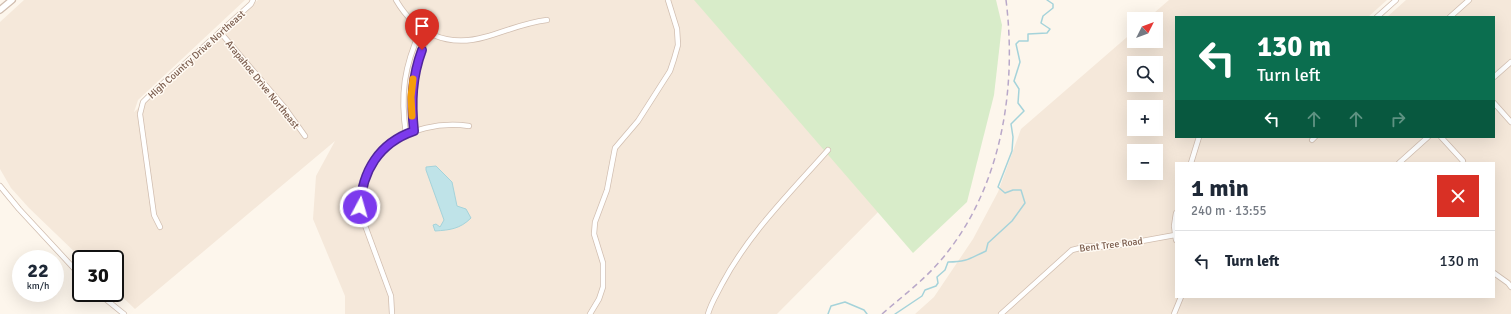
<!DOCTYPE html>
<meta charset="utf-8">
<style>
body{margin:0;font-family:Signika,sans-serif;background:#f2f2f3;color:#1f2937;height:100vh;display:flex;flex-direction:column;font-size:15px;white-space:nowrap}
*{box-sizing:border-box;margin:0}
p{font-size:13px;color:#747a83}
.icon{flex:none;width:22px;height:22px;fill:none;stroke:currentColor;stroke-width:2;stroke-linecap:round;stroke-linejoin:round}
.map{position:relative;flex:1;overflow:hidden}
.panel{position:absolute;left:1175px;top:162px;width:320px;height:136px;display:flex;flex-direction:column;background:#fff;border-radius:0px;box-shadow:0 4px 16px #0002}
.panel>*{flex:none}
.top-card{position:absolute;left:1175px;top:16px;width:320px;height:122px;border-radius:0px;box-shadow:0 4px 16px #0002;background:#0b6e4f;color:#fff;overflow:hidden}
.needle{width:26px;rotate:48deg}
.buttons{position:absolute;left:1127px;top:12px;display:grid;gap:8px}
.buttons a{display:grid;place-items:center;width:36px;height:36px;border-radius:0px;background:#fff;box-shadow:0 4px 16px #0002;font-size:20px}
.speed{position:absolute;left:12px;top:250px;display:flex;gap:8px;font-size:20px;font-weight:700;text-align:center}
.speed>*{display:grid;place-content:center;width:52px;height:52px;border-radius:50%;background:#fff;box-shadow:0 4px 16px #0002;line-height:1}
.speed small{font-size:10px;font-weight:400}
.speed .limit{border:2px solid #111;border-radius:6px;background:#fff;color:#111}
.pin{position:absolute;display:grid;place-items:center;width:34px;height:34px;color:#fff;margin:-41px -17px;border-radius:50% 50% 50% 0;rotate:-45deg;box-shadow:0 0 4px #0007}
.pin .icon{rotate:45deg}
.me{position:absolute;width:44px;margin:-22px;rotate:6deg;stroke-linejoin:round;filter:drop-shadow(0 0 3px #0008)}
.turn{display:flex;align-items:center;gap:14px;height:84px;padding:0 16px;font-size:18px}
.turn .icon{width:52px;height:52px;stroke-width:2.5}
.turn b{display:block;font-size:28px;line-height:34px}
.lanes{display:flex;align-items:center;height:38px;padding:0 16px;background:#0003;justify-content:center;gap:20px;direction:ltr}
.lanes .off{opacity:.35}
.round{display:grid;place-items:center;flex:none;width:42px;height:42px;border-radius:0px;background:#f2f2f3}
.summary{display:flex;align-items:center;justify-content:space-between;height:68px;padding:0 16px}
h1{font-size:24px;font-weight:700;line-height:30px}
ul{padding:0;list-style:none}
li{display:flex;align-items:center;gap:12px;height:60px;padding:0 16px;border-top:1px solid #e0e1e3}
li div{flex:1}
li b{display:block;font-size:15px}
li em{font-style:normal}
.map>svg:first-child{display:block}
.residential{fill:#f5e8da;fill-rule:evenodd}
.green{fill:#d8ecc9}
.water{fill:#bfe3e8;stroke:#a5d3da}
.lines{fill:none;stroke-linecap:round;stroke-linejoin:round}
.stream{stroke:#a5d3da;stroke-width:1.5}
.minor-casing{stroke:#d1beb0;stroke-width:6}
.tertiary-casing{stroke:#d1beb0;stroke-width:8}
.minor{stroke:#fff;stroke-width:4.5}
.tertiary{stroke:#fff;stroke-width:5.5}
.rail{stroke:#b9a8c9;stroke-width:1.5;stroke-dasharray:6 4;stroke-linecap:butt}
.route-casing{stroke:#51269a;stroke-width:10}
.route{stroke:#7c3aed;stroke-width:7}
.slow{stroke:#f59e0b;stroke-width:7}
.labels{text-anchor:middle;stroke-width:3;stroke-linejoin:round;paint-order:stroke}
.street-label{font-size:10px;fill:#7a5c4d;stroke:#fffaf3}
</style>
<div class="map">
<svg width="1511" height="314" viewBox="0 0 1511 314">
<rect width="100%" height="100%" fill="#fdf6ec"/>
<g class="residential">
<path d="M24,0H245L138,100L134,112L258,0H701L890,200L777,314H345V296L313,219L316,176L335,141L135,309L115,290V259H82L29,208L11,188L0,169V22Z"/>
<path d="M1169,0H1387L1368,17H1176V137H1494V17H1387L1406,0H1511V314H915L934,297L973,239L998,192L1021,129L1134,31V41H1156V19H1147ZM1134,63H1156V85H1134ZM1134,107H1156V129H1134ZM1134,151H1156V173H1134ZM1176,163H1494V297H1176Z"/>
</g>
<path class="green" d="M694,0H996L1002,25L994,95L967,202L913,253Z"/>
<path class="water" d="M436,166L452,182L457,206L466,209L471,218C460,229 450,230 435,231L433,225L436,224L440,227L444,220L426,170V167Z"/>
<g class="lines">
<g class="stream">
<path d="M828,314L831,306L845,302L864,310L867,314"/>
<path d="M895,314L922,296L925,290L936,286L938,283L937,277L945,270L948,262C968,262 970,258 986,251L988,243L1012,221L1025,203L1021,190H1013L1005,193L998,187L1012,151L1013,137L1011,124L1024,111L1018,103L1019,89L1014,81L1020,62L1016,44L1019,41H1028V34L1047,33L1050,29L1041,23L1043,16L1053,8V4L1047,0"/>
</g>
<defs>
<g id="minor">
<path d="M396,0C415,33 447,48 485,37C507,31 523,23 547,20"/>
<path d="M1377,17L1396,0"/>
<path d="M1450,17L1469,0"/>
<path d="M220,32L285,108L305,136"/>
<path d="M1494,77L1511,62"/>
<path d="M1494,103L1511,122"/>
<path d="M414,131C410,93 413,69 429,34"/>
<path d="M406,134C400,94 404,67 421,29"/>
<path d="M1441,137L1463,161"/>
<path d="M1312,140L1315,137"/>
<path d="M1191,163L1199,137"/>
<path d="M1399,163L1428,137"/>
<path d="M0,186L19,209L81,276"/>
<path d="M1176,213L1174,226L1176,240"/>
<path d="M160,227L154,215L140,114L143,102L149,96L251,4L253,0"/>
<path d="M1494,273L1508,283L1511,287"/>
<path d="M98,293L124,314"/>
<path d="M392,314L391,296L363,220C349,154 410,118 469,126"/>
<path d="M590,314L599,299L603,287V263L594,234L595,222L607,190L615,148L638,121L670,71L674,59L678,45L677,29L668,0"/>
<path d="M708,314C711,303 717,294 722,284C749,233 791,192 828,150"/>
<path d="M1001,314L1072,250L1088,246L1109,247L1175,235"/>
<path d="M1174,314L1181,297"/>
</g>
<path id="tertiary" d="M0,10L12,0"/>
</defs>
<use href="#minor" class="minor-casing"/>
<use href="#tertiary" class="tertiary-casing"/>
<use href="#minor" class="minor"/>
<use href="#tertiary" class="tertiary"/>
<path class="rail" d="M882,314C904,295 928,277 946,254C1002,184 1017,87 1006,0"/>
</g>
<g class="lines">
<defs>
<path id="route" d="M360,207C362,171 379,143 414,131C411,102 412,77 422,50"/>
</defs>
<use href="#route" class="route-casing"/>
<use href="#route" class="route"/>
<path class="slow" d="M412,116L411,97L413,79"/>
</g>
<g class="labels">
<g class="street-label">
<text transform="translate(196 54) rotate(-42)" y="4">High Country Drive Northeast</text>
<text transform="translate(263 84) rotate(51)" y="4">Arapahoe Drive Northeast</text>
<text transform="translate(1111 244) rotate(-7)" y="4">Bent Tree Road</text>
</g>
</g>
</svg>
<div class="buttons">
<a><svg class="needle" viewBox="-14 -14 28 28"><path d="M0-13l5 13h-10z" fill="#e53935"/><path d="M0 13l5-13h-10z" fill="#747a83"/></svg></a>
<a><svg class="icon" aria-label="search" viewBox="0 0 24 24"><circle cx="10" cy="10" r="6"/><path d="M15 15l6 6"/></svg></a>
<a>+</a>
<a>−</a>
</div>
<div class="speed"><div>22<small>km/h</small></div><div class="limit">30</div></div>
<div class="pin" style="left:422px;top:50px;background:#d93025"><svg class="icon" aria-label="arrive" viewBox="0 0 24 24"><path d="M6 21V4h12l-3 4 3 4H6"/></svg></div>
<svg class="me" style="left:360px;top:207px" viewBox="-20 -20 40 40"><circle r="17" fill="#7c3aed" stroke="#fff" stroke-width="3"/><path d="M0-11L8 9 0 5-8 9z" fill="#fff"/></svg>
<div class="top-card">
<div class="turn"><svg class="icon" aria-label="left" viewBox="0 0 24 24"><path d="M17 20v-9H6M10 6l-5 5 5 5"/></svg><div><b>130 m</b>Turn left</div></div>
<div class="lanes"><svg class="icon" aria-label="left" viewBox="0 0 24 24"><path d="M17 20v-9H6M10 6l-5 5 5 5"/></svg><svg class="icon off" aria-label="ahead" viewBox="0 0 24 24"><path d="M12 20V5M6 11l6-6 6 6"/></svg><svg class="icon off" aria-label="ahead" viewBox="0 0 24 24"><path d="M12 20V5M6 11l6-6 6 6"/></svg><svg class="icon off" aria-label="right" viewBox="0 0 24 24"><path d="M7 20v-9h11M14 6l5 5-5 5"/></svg></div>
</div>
<section class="panel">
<div class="summary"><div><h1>1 min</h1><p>240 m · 13:55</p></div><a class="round" style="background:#d93025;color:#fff"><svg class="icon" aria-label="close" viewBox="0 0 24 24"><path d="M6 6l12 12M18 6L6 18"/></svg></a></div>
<ul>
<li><svg class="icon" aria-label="left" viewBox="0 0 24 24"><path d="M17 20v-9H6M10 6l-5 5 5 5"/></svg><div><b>Turn left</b></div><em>130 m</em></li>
</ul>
</section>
</div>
